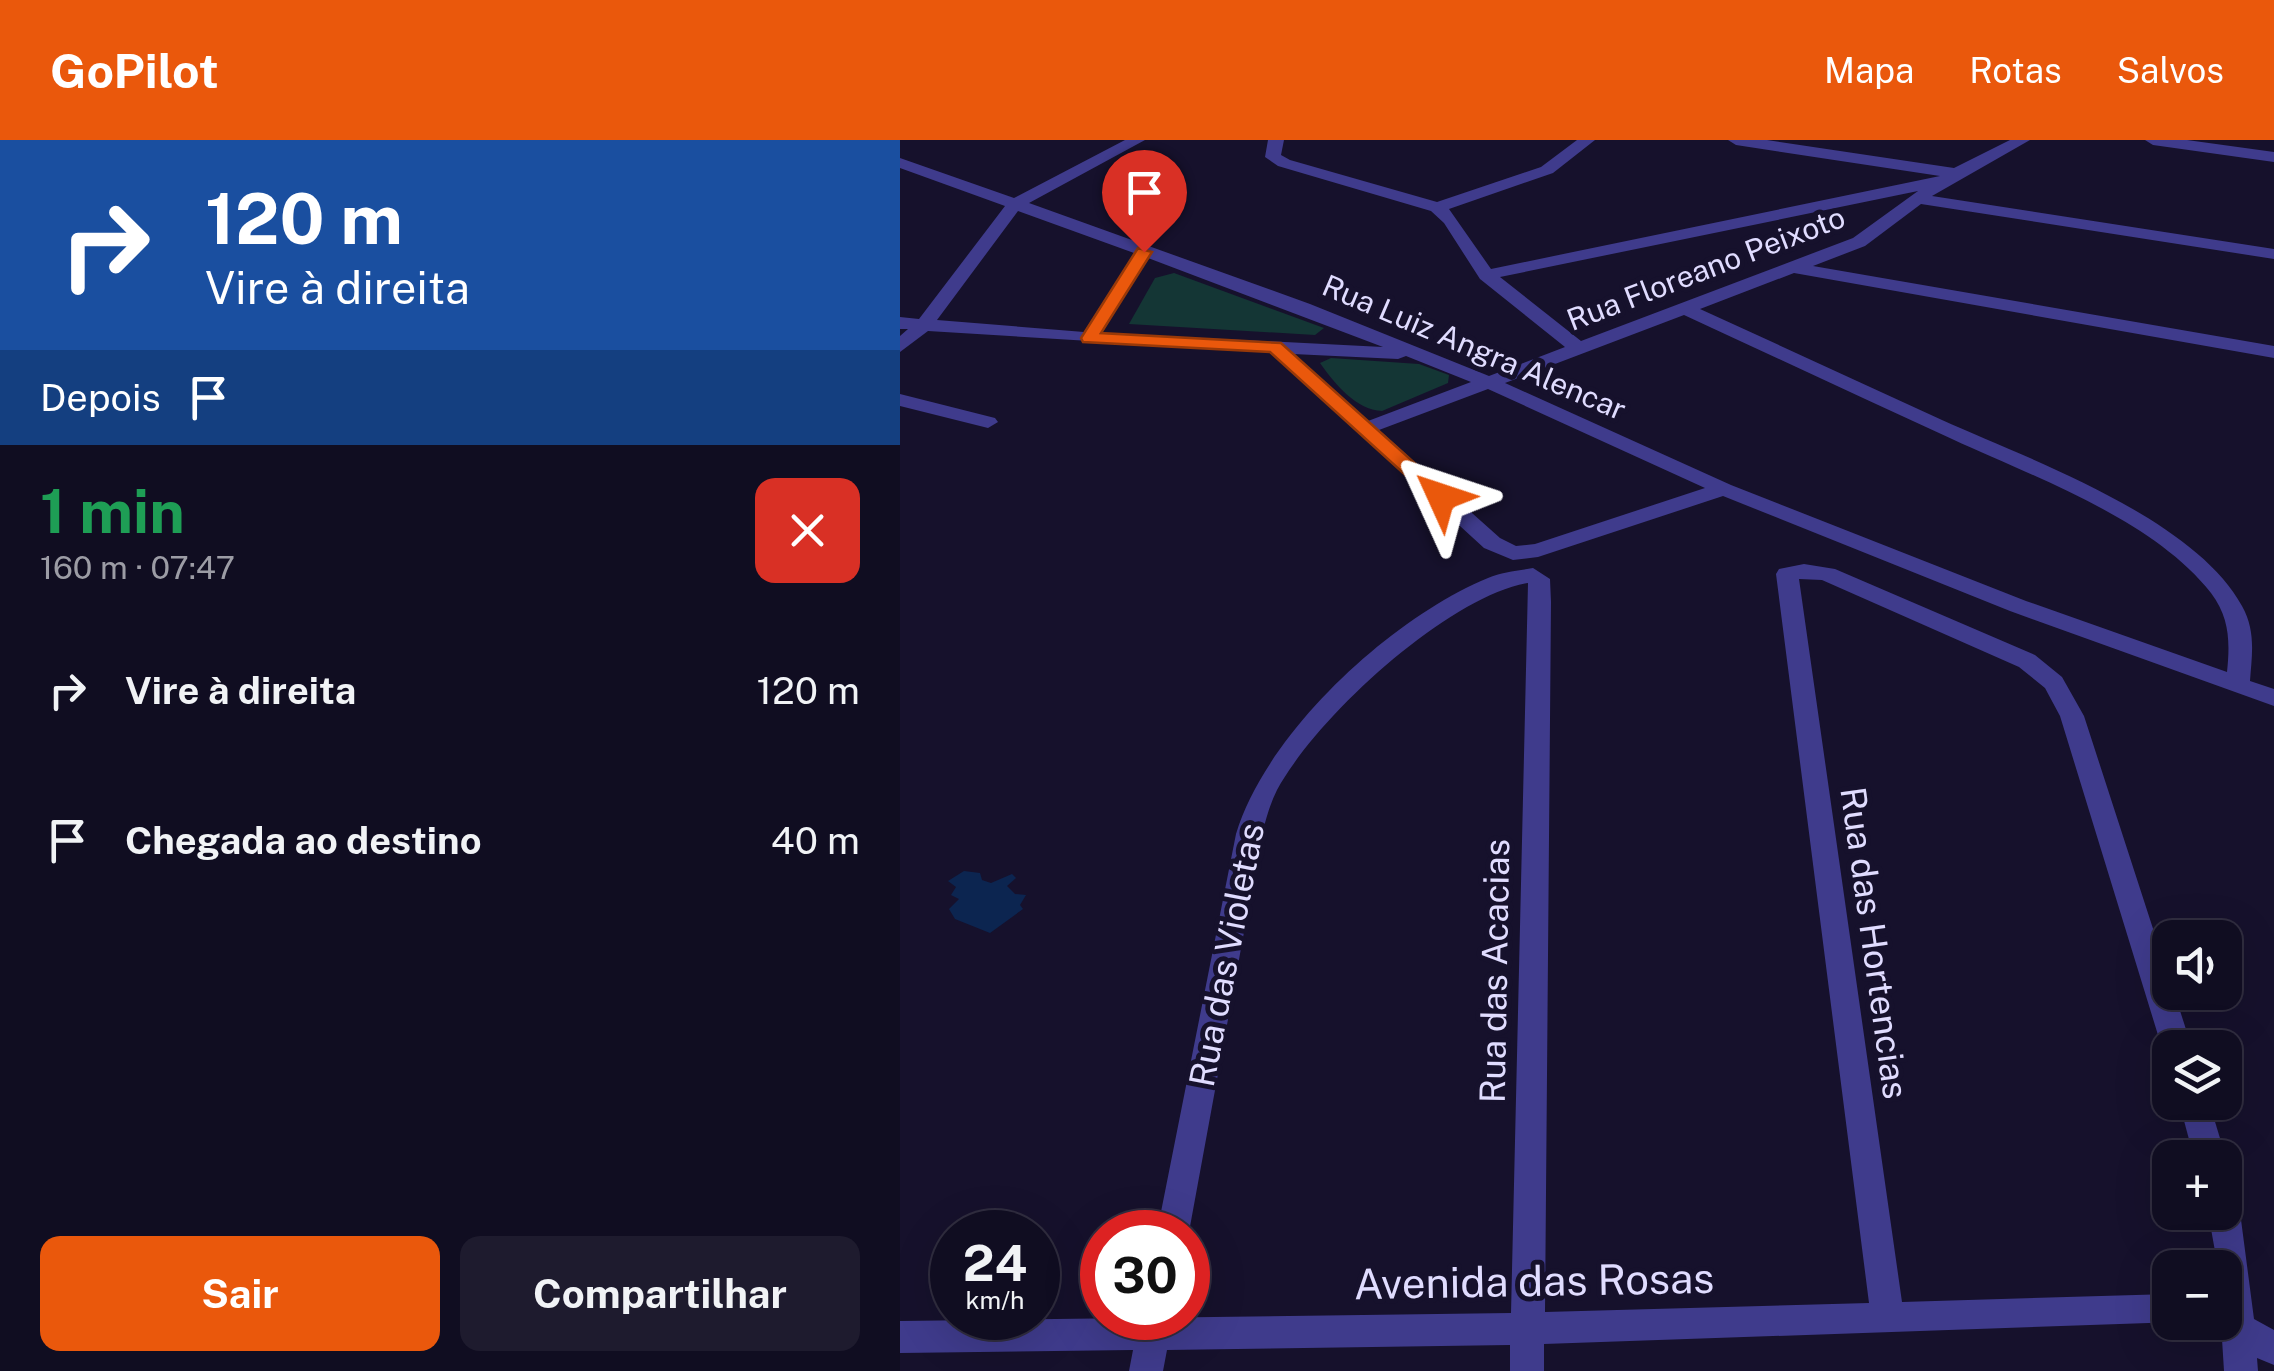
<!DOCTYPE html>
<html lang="pt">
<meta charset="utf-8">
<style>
body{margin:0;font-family:"Public Sans",sans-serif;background:#1e1b2e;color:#f1f3f6;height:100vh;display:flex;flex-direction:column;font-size:38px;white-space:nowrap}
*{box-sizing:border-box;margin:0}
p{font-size:32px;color:#9c9ca5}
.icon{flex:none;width:55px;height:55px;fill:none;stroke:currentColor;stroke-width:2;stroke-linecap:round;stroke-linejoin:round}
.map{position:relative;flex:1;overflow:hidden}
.side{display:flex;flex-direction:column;background:#100d21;width:900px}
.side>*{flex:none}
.banner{background:#1a4fa0;color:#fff;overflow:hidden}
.tools{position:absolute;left:1252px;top:780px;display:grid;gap:20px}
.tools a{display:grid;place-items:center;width:90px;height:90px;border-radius:20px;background:#100d21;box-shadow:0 10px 40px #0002,0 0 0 2px #302d3f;font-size:50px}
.speed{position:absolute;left:30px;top:1070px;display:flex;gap:20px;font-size:50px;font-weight:700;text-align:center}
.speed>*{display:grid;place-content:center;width:130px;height:130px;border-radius:50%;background:#100d21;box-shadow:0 10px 40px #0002,0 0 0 2px #302d3f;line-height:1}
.speed small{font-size:25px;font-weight:400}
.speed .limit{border:15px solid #d22;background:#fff;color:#111}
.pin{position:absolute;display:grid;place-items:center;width:85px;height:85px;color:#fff;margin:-102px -42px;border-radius:50% 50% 50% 0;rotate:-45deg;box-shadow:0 0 10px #0007}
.pin .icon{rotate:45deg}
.me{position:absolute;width:110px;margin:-55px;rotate:312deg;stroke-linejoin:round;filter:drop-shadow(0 0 8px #0008)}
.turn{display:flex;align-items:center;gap:35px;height:210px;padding:0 40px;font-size:45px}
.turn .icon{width:130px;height:130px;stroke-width:2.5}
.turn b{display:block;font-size:70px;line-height:85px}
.then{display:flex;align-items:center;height:95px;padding:0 40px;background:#0003;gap:20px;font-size:38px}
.round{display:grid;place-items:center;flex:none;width:105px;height:105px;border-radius:20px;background:#1e1b2e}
.headline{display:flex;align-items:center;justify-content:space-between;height:170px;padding:0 40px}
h1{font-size:60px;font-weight:700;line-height:75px;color:#1e9e55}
.action{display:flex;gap:20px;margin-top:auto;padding:20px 40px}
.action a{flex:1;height:115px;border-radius:20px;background:#ea580c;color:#fff;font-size:40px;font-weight:700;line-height:115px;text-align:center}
.action a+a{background:#1e1b2e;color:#f1f3f6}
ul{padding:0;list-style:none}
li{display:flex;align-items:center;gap:30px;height:150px;padding:0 40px}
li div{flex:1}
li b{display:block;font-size:38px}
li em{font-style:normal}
header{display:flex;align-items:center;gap:60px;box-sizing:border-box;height:140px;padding:0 50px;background:#ea580c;color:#fff}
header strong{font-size:48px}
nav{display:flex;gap:55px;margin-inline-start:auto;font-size:35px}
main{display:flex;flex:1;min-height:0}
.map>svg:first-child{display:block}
.green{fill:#143635}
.water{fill:#0c2550}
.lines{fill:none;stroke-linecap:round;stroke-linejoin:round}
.minor{fill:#3f3b8c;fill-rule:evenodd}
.route{fill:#ea580c;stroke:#983908;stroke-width:2.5}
.labels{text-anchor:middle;stroke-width:10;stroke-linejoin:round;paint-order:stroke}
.far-street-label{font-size:30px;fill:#e0dcff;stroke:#16112c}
.street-label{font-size:35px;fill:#e0dcff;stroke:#16112c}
.near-street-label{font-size:42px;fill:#e0dcff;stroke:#16112c}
</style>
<header>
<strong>GoPilot</strong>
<nav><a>Mapa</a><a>Rotas</a><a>Salvos</a></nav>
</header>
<main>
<section class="side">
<div class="banner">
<div class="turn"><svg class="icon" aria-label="right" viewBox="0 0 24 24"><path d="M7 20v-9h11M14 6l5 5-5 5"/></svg><div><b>120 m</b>Vire à direita</div></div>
<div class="then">Depois<svg class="icon" aria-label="arrive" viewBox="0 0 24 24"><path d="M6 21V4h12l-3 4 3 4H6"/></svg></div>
</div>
<div class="headline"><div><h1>1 min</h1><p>160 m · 07:47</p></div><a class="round" style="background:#d93025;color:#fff"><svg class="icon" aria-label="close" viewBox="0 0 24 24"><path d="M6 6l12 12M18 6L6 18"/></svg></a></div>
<ul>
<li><svg class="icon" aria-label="right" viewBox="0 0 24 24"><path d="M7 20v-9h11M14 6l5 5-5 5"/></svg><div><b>Vire à direita</b></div><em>120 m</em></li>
<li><svg class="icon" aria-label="arrive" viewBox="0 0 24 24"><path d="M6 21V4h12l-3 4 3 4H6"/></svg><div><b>Chegada ao destino</b></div><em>40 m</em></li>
</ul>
<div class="action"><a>Sair</a><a>Compartilhar</a></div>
</section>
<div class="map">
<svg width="1374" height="1231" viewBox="0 0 1374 1231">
<rect width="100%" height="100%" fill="#16112c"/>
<g class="green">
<path d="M274,133L424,188L415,195L229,184L255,138Z"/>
<path d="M431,218L519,224L549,235L548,243L482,271C456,270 434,243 420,223Z"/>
</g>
<path class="water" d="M64,731L80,733L82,740L91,743L112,734L116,738L107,746L115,754L126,755L120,765L123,769L90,793L55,779L49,769L59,759L51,755L56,747L48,741Z"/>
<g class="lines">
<g class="minor">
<path d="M225,0H245L129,63L410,164L589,236L665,207L580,139L544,83L531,71L378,26L365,17L368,0H384L381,15L390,20L537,62L641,27L677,0H695L653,33L549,69L591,129L1040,36L836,5L828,0H867L1054,28L1110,0H1130L1032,56L1374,109V119L1021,64L965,106L913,126L1374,206V218L894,133L800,169C881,206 962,243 1042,280C1131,320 1294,378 1342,466C1356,491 1352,514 1350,541L1374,549V566L1110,471L823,356L638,417L613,420L584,408L370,212L28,191L0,212V196L8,189H0V177L19,179L105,66L0,28V18L114,58ZM1018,51L953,98L681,201L600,137ZM118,71L234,113L184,192L37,180ZM248,118L483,207L202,193ZM784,175C873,216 963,258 1052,299C1136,338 1253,379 1311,453C1330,478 1330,503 1327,532L1126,461L831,345L605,243ZM393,214L498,219L506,216L571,242L468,281ZM588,249L805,348L635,404L616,406L600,398L479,290Z"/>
<path d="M1245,0H1287L1374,12V22L1253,5Z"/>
<path d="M0,254L95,278L98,282L88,288L0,266Z"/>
<path d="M904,424L935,429L1135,515L1162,537L1184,576L1270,841V852H1274L1292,908H1270V918L1262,908L1160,576L1145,548L1119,527L922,440L899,439L1002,1162L1270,1154V1182H1278L644,1204V1231H610V1205L267,1210L263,1231H229L233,1210L0,1213V1181L611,1173L628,443C547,457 416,578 377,650C370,664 366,679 362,694L289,1092L288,1096V1092H257L336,694C367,592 491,478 588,438C602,432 618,431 633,428L650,439L651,462L645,1172L969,1163L876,434L879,429Z"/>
<path d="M1279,962H1309L1326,1018L1325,1019L1294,1018Z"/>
<path d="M1325,1058L1335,1062L1340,1072L1354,1179L1374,1190V1225L1357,1218L1358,1231H1324L1322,1199L1306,1193L1301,1182H1325V1128H1318L1308,1072H1325Z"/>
</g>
</g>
<path class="route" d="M238,108L252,112L201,193L381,203L548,353V361H534L370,212L183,202L181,198Z"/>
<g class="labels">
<g class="far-street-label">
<text transform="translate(806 129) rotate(-21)" y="10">Rua Floreano Peixoto</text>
<text transform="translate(574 208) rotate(23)" y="10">Rua Luiz Angra Alencar</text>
</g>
<g class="street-label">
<text transform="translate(974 803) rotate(82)" y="12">Rua das Hortencias</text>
<text transform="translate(327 815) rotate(-79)" y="12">Rua das Violetas</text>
<text transform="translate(595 831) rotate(-89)" y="12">Rua das Acacias</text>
</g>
<g class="near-street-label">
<text transform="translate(634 1141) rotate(-1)" y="15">Avenida das Rosas</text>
</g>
</g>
</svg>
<div class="tools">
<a><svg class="icon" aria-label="sound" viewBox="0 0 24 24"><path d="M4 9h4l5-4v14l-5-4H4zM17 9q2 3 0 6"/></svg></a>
<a><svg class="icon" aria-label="layers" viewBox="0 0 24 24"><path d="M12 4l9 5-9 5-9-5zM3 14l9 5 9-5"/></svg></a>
<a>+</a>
<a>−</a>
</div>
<div class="speed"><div>24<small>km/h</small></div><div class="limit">30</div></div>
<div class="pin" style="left:244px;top:112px;background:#d93025"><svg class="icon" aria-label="arrive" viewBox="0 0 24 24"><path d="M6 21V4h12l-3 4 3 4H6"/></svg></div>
<svg class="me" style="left:541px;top:357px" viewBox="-20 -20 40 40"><path d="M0-17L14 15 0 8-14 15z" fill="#ea580c" stroke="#fff" stroke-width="4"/></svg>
</div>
</main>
